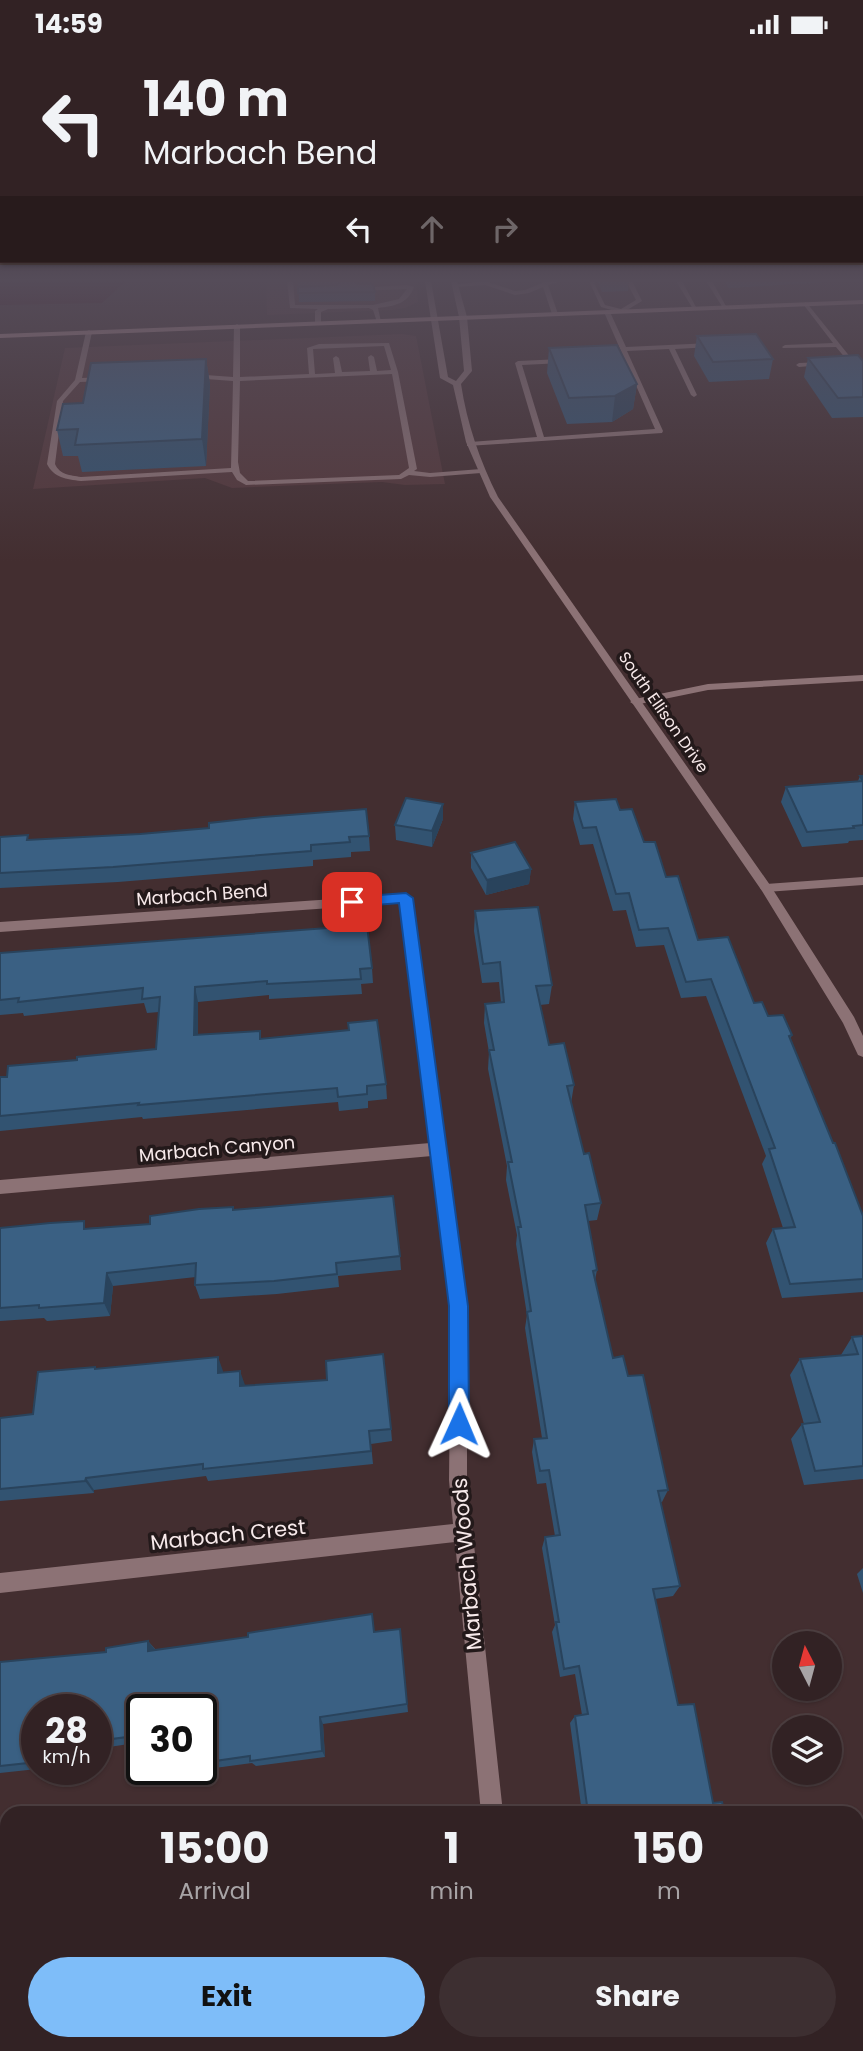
<!DOCTYPE html>
<style>
body{margin:0;font-family:Poppins,sans-serif;background:#3d2f31;color:#f1f3f6;height:100vh;display:flex;flex-direction:column;font-size:26px;white-space:nowrap}
*{box-sizing:border-box;margin:0}
p{font-size:23px;color:#a8a4a6}
.icon{flex:none;width:38px;height:38px;fill:none;stroke:currentColor;stroke-width:2;stroke-linecap:round;stroke-linejoin:round}
.map{position:relative;flex:1;overflow:hidden}
.sheet{position:absolute;left:0px;top:1757px;width:864px;height:245px;display:flex;flex-direction:column;background:#322224;border-radius:21px 21px 0 0;box-shadow:0 2px 5px #0004,0 0 0 2px #4d3f41}
.sheet>*{flex:none}
.hud{position:absolute;left:0px;top:0px;width:864px;height:214px;box-shadow:0 2px 5px #0004,0 0 0 2px #4d3f41;background:#322224;color:#f1f3f6;overflow:hidden}
.needle{width:46px;rotate:354deg}
.fabs{position:absolute;left:772px;top:1582px;display:grid;gap:14px}
.fabs a{display:grid;place-items:center;width:70px;height:70px;border-radius:50%;background:#322224;box-shadow:0 2px 5px #0004,0 0 0 2px #4d3f41;font-size:35px}
.speed{position:absolute;left:21px;top:1645px;display:flex;gap:14px;font-size:35px;font-weight:700;text-align:center}
.speed>*{display:grid;place-content:center;width:91px;height:91px;border-radius:50%;background:#322224;box-shadow:0 2px 5px #0004,0 0 0 2px #4d3f41;line-height:1}
.speed small{font-size:18px;font-weight:400}
.speed .limit{border:4px solid #111;border-radius:10px;background:#fff;color:#111}
.pin{position:absolute;display:grid;place-items:center;width:60px;height:60px;color:#fff;margin:-30px;border-radius:14px;box-shadow:0 4px 10px #0006}
.me{position:absolute;width:77px;margin:-38px;rotate:1deg;stroke-linejoin:round;filter:drop-shadow(0 0 5px #0008)}
.turn{display:flex;align-items:center;gap:24px;height:147px;padding:0 28px;font-size:32px}
.turn .icon{width:91px;height:91px;stroke-width:2.5}
.turn b{display:block;font-size:49px;line-height:60px}
.lanes{display:flex;align-items:center;height:66px;padding:0 28px;background:#0003;justify-content:center;gap:35px;direction:ltr}
.lanes .off{opacity:.35}
.eta{display:flex;justify-content:space-evenly;align-items:center;height:119px;text-align:center}
.eta b{font-size:42px;font-weight:700;line-height:49px}
.action{display:flex;gap:14px;margin-top:auto;padding:14px 28px}
.action a{flex:1;height:80px;border-radius:42px;background:#7ebdf9;color:#111;font-size:28px;font-weight:700;line-height:80px;text-align:center}
.action a+a{background:#3d2f31;color:#f1f3f6}
.status{display:flex;justify-content:space-between;align-items:center;height:49px;padding:0 35px;background:#322224;direction:ltr}
.status svg{height:19px;fill:currentColor}
.map>svg:first-child{display:block}
.built{fill:#53373a}
.water{fill:#3c0e18}
.lines{fill:none;stroke-linecap:round;stroke-linejoin:round}
.service{fill:#8c7275;fill-rule:evenodd}
.minor{fill:#8c7275;fill-rule:evenodd}
.tertiary{fill:#8c7275;fill-rule:evenodd}
.secondary{fill:#bd9498;fill-rule:evenodd}
.wall{fill:#325371}
.shaded-wall{fill:#29435c}
.building{fill:#3a6083;stroke:#29435c;stroke-width:2}
.route{fill:#1a73e8;stroke:#114b97;stroke-width:2}
.labels{text-anchor:middle;stroke-width:7;stroke-linejoin:round;paint-order:stroke}
.far-street-label{font-size:16px;fill:#f7e9ea;stroke:#23191a}
.street-label{font-size:18px;fill:#f7e9ea;stroke:#23191a}
.near-street-label{font-size:21px;fill:#f7e9ea;stroke:#23191a}
</style>
<div class="status"><b>14:59</b><svg viewBox="0 0 49 12"><path d="M0 12V9h3v3zM5 12V6h3v6zM10 12V3h3v9zM15 12V0h3v12zM26 1h20v11H26zM47 4h2v5h-2z"/></svg></div>
<div class="map">
<svg width="863" height="2002" viewBox="0 0 863 2002">
<rect width="100%" height="100%" fill="#432e30"/>
<g class="built">
<path d="M266,232H416L418,253L405,259L393,261L267,266Z"/>
<path d="M402,285L416,287L445,435L405,436L382,433L232,439L205,429L33,440L65,299Z"/>
</g>
<path class="water" d="M0,232H126L102,254L0,256Z"/>
<g class="lines">
<g class="service">
<path d="M287,232H293L295,256H373L399,250L407,240L358,242L356,239L407,236L414,238C408,255 394,257 378,259L381,273H377L373,261L369,259L328,260L321,263V274L318,276L315,274V262L318,260L290,259Z"/>
<path d="M485,232L515,242L525,241L547,232H561L548,236L558,265L555,267L552,265L543,238L529,244L515,246L485,236L455,238L452,236Z"/>
<path d="M589,232H596L594,234L605,256L621,260L636,251L626,232H632L642,252L622,264L601,258Z"/>
<path d="M676,232H682L697,260H693Z"/>
<path d="M706,232H712L727,259H723Z"/>
<path d="M806,253L863,324V330L836,298L783,299L782,298L785,296L833,294L803,255Z"/>
<path d="M607,261L610,263L626,298L711,294L714,296L711,298L675,300L697,346L694,348L691,346L669,300L627,302L663,382L662,384L467,397V393H470L537,388L515,314L518,312L562,310L565,312L562,314L522,316L544,388L655,380L604,263Z"/>
<path d="M237,275L240,277V328L309,325L307,299L319,295L389,294L398,323L417,420L414,422L430,424L481,420L485,422L481,424L430,428L409,426L401,430L246,436L237,431L232,423L81,432C66,430 54,429 47,415L57,352L75,331L86,283L89,281L92,283L82,329L104,328L107,330L104,332L80,333L63,352L55,415C60,426 70,426 81,428L231,419L233,332L192,329L189,327L192,325L233,328L234,277ZM384,297L391,321L377,322L374,308L371,306L368,308L370,322L342,323L339,309L336,307L333,309L335,324L315,325L313,300ZM392,325L409,419L399,426L248,432L240,424L238,413L240,332Z"/>
<path d="M824,313V315L822,316L799,318L796,316L799,314Z"/>
<path d="M863,626V632L708,641L635,656L630,653L635,650L708,635Z"/>
</g>
<g class="minor">
<path d="M863,828V836L766,843L760,839L766,835Z"/>
<path d="M406,845L412,849L467,1257V1431L503,1764H481L455,1493L0,1544V1524L453,1475L449,1431L451,1257L432,1107L0,1145V1131L430,1094L400,854L0,883V873Z"/>
<path d="M504,1995H528L529,2002H505Z"/>
</g>
<path class="tertiary" d="M425,232H431L448,328L456,332L464,322L459,268L451,232H457L467,268L472,322L461,335C467,375 480,412 498,448L770,836L854,968L863,987V1008L858,1006L843,974L762,842L490,448L466,393L453,336L440,329Z"/>
<path class="secondary" d="M863,251V255L0,289V285Z"/>
</g>
<g class="wall">
<path d="M298,232H372L375,243V252L299,253Z"/>
<path d="M598,232H629L628,242L602,243Z"/>
<path d="M724,232H828V233L729,239Z"/>
<path d="M697,287L773,310L769,330L709,333L694,307Z"/>
<path d="M549,299L637,335L633,360L612,373L567,375L547,324Z"/>
<path d="M808,309L863,312V368L832,369L804,328Z"/>
<path d="M206,310L210,335L206,417L82,423L78,407H63L57,381L83,354Z"/>
<path d="M860,727H863V791L849,792L848,794L802,798L781,753L786,738L858,732Z"/>
<path d="M575,753L620,761L644,793L666,828L698,891L754,954L768,967L792,986L790,991L863,1167V1243L782,1249L766,1194L773,1180L783,1179L762,1115L766,1107L706,947L681,949L664,896L636,898L626,861L613,862L593,795L580,796L573,770Z"/>
<path d="M443,755V770L432,798L396,791L395,776Z"/>
<path d="M369,787L370,802L351,803V808L313,811V817L118,833L0,839V788L30,791Z"/>
<path d="M471,804L531,820L529,835L486,846L471,819Z"/>
<path d="M475,862L552,936L549,955L540,956L549,996L574,1036L571,1054L584,1105L601,1154L597,1171L588,1172L597,1221L595,1231L613,1309L628,1327L668,1441L662,1453H660L680,1537L673,1547L655,1550L678,1656L713,1754L725,1764H582L570,1674L575,1667L582,1666L575,1625L560,1628L552,1583L555,1576L542,1499L545,1488L555,1487L546,1434L537,1435L532,1403L534,1390L542,1389L525,1279L527,1266L516,1195L517,1186L506,1131L507,1117L488,1020L489,1003L484,974L485,955L501,954L499,933L482,934L474,882Z"/>
<path d="M0,904L372,919L373,934L361,935L362,945L269,950V946L198,953V986L260,982L261,989L386,1035L387,1050L368,1052V1059L339,1062L338,1053L143,1070L142,1068L0,1082V1028H7L77,1011L156,1000L159,963L147,964L144,954L24,967L23,964L0,966Z"/>
<path d="M233,1158L234,1161L400,1207L401,1221L338,1227L339,1238L277,1245L200,1250L195,1236L196,1228L113,1237L110,1267L47,1272L44,1269L0,1272V1179H88L150,1175Z"/>
<path d="M863,1287V1430L804,1436L791,1390L802,1375H804L790,1326L800,1310L841,1306L852,1288Z"/>
<path d="M95,1318L97,1320L223,1323L245,1337L391,1380L392,1392L371,1395L373,1415L208,1432L206,1427L94,1441V1444L0,1452V1369L33,1365Z"/>
<path d="M863,1519V1544L857,1525Z"/>
<path d="M400,1580L408,1663L323,1675L325,1708L256,1717L252,1714L170,1725L163,1720H201V1661H142V1693L96,1700V1661H37V1720L0,1724V1613L106,1603L148,1592L156,1601Z"/>
<path d="M617,1995H771L772,2002H619Z"/>
</g>
<g class="shaded-wall">
<path d="M352,232H372V235L352,239Z"/>
<path d="M206,310L210,335L206,417L202,390Z"/>
<path d="M637,335L633,360L612,373L615,347Z"/>
<path d="M443,755V770L432,798V782Z"/>
<path d="M531,820L529,835L486,846L487,831Z"/>
<path d="M195,938L198,953V1001L194,986Z"/>
<path d="M107,1224L113,1237L110,1267L104,1254Z"/>
<path d="M218,1308L223,1322V1338L218,1324Z"/>
<path d="M240,1322L245,1336V1351L240,1337Z"/>
<path d="M86,1429L94,1441V1444L85,1432Z"/>
<path d="M148,1592L156,1602H148Z"/>
<path d="M320,1668L323,1675L325,1708L322,1702Z"/>
</g>
<g class="building">
<path d="M341,232H354L357,235H373L375,243L298,244V238L337,236Z"/>
<path d="M756,285L773,310L713,313L697,287Z"/>
<path d="M617,296L637,335L615,347L569,349L549,299Z"/>
<path d="M858,306L863,312V348L838,349L808,309Z"/>
<path d="M206,310L202,390L75,396L78,380L57,381L63,355L83,354L91,314Z"/>
<path d="M860,727H863V776L853,777L854,779L807,783L786,738L863,732Z"/>
<path d="M406,749L443,755L432,782L395,776Z"/>
<path d="M616,750L620,761L632,760L644,793H655L666,828L678,827L698,891L728,888L754,954L762,953L768,967L783,966L792,986L789,987L833,1094H835L863,1167V1230L790,1235L773,1180L795,1178L769,1100L775,1099L711,930L686,933L668,879L639,881L629,844L616,845L596,778L583,779L575,753Z"/>
<path d="M366,760L369,787L349,788L350,793L311,796V802L113,818L0,824V788L28,786L27,791L140,785L209,779V774L263,768Z"/>
<path d="M515,793L531,820L487,831L471,804Z"/>
<path d="M538,858L552,936L536,937L549,996L564,994L574,1036L567,1037L584,1105L589,1104L601,1154L585,1156L597,1221L593,1222L613,1309L623,1307L628,1327L643,1326L668,1441L658,1442L680,1537L653,1540L678,1656L694,1655L713,1754L722,1753L725,1764H588L575,1667L588,1665L579,1617L564,1620L556,1573H559L545,1488L560,1486L549,1421L540,1422L534,1390L547,1389L527,1263L531,1262L518,1178H521L508,1113H512L489,1001H494L485,955L504,953L500,913L483,915L475,862Z"/>
<path d="M367,876L372,919L360,920L361,930L267,935V932L195,938L194,986L260,982V990L349,981L348,974L377,971L386,1035L367,1037V1045L338,1048L337,1039L138,1056L139,1054L0,1067V1028H7L8,1017L77,1011V1008L156,1000L160,948L142,950L143,939L18,953L19,949L0,951V904Z"/>
<path d="M393,1147L400,1207L336,1214L337,1225L274,1232L195,1236L196,1214L107,1224L104,1254L39,1259V1256L0,1259V1179L50,1174L84,1172V1180L150,1175V1167L199,1160L233,1158V1161Z"/>
<path d="M863,1287V1417L815,1422L802,1375L820,1373L800,1310L858,1305L852,1288Z"/>
<path d="M383,1305L391,1380L369,1382L371,1402L203,1420V1415L86,1429L85,1432L0,1440V1369L33,1365L38,1323L95,1318V1320L218,1308V1324L240,1322V1337L327,1331L326,1312Z"/>
<path d="M372,1565L374,1583L400,1580L407,1655L320,1668L322,1702L250,1712V1707L201,1714V1661H142V1686L96,1692V1661H37V1713L0,1717V1613L106,1603V1599L148,1592V1602L248,1588V1584Z"/>
<path d="M7,1923V1995H448V2002H0V1924Z"/>
<path d="M624,1995H771L772,2002H625Z"/>
</g>
<linearGradient id="sky" x2="0" y2="1"><stop stop-color="#25191a"/><stop offset="0.45" stop-color="#554c59"/><stop offset="1" stop-color="#554c59" stop-opacity="0"/></linearGradient>
<rect width="863" height="513" fill="url(#sky)"/>
<path class="route" d="M406,844L413,849L468,1257L469,1375L466,1382L459,1384L452,1382L449,1375V1257L399,854L352,858L345,853L352,848Z"/>
<g class="labels">
<g class="far-street-label">
<text transform="translate(664 663) rotate(55)" y="6">South Ellison Drive</text>
</g>
<g class="street-label">
<text transform="translate(202 846) rotate(-4)" y="6">Marbach Bend</text>
<text transform="translate(217 1100) rotate(-5)" y="6">Marbach Canyon</text>
</g>
<g class="near-street-label">
<text transform="translate(228 1486) rotate(-6)" y="7">Marbach Crest</text>
<text transform="translate(467 1515) rotate(-95)" y="7">Marbach Woods</text>
</g>
</g>
</svg>
<div class="fabs">
<a><svg class="needle" viewBox="-14 -14 28 28"><path d="M0-13l5 13h-10z" fill="#e53935"/><path d="M0 13l5-13h-10z" fill="#a8a4a6"/></svg></a>
<a><svg class="icon" aria-label="layers" viewBox="0 0 24 24"><path d="M12 4l9 5-9 5-9-5zM3 14l9 5 9-5"/></svg></a>
</div>
<div class="speed"><div>28<small>km/h</small></div><div class="limit">30</div></div>
<div class="pin" style="left:352px;top:853px;background:#d93025"><svg class="icon" aria-label="arrive" viewBox="0 0 24 24"><path d="M6 21V4h12l-3 4 3 4H6"/></svg></div>
<svg class="me" style="left:459px;top:1375px" viewBox="-20 -20 40 40"><path d="M0-17L14 15 0 8-14 15z" fill="#1a73e8" stroke="#fff" stroke-width="4"/></svg>
<div class="hud">
<div class="turn"><svg class="icon" aria-label="left" viewBox="0 0 24 24"><path d="M17 20v-9H6M10 6l-5 5 5 5"/></svg><div><b>140 m</b>Marbach Bend</div></div>
<div class="lanes"><svg class="icon" aria-label="left" viewBox="0 0 24 24"><path d="M17 20v-9H6M10 6l-5 5 5 5"/></svg><svg class="icon off" aria-label="ahead" viewBox="0 0 24 24"><path d="M12 20V5M6 11l6-6 6 6"/></svg><svg class="icon off" aria-label="right" viewBox="0 0 24 24"><path d="M7 20v-9h11M14 6l5 5-5 5"/></svg></div>
</div>
<section class="sheet">
<div class="eta">
<div><b>15:00</b><p>Arrival</p></div>
<div><b>1</b><p>min</p></div>
<div><b>150</b><p>m</p></div>
</div>
<div class="action"><a>Exit</a><a>Share</a></div>
</section>
</div>
